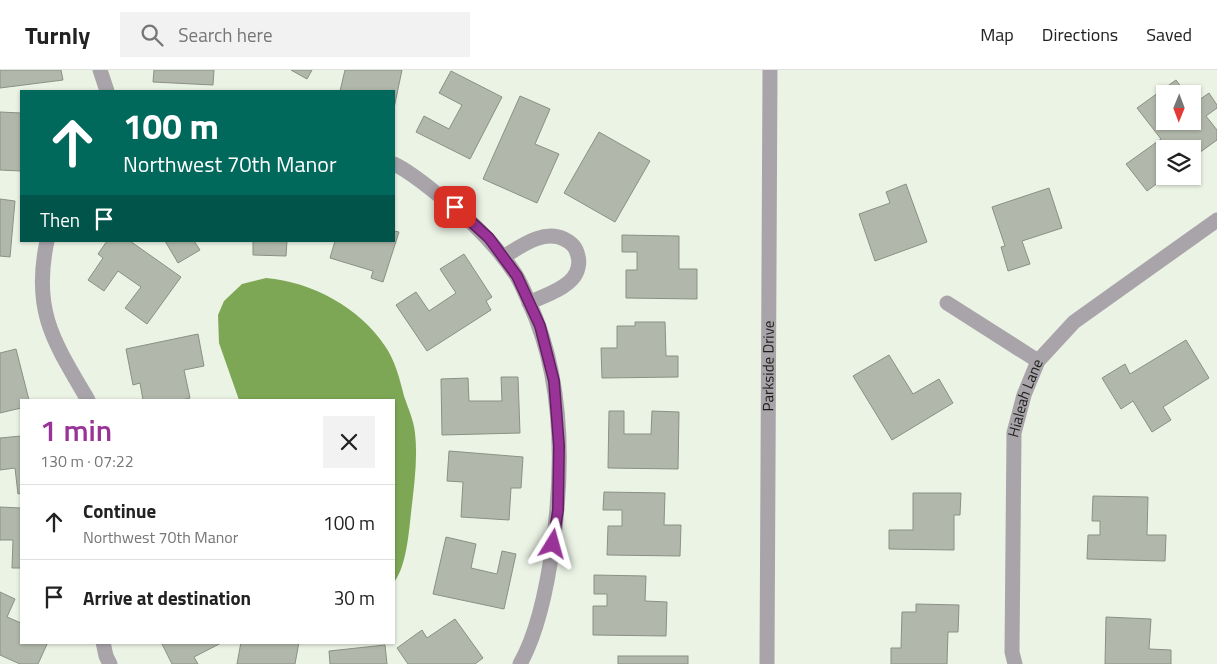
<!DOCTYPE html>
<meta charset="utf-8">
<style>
body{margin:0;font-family:"Titillium Web",sans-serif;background:#f2f2f2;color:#222;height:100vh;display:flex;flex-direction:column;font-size:19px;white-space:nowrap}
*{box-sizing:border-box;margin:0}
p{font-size:16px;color:#767676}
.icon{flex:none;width:28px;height:28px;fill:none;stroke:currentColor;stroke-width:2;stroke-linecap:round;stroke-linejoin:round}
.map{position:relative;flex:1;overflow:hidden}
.sheet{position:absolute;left:20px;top:329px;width:375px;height:245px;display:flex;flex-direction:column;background:#fff;border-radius:0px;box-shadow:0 1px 4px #0004}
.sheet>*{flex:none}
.hud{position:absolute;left:20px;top:20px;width:375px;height:152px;border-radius:0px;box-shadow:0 1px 4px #0004;background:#00695c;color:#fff;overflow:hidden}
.needle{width:32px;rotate:181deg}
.controls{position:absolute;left:1156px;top:15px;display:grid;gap:10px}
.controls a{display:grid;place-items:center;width:45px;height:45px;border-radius:0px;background:#fff;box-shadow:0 1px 4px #0004;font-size:25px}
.pin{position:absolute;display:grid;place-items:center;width:42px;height:42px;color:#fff;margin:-21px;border-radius:10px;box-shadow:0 2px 8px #0006}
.me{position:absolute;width:55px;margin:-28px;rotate:8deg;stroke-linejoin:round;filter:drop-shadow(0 0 4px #0008)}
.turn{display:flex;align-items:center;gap:18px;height:105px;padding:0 20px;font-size:22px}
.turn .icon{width:65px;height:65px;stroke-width:2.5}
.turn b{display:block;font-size:35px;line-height:42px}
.then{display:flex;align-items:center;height:48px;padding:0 20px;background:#0003;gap:10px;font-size:19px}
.round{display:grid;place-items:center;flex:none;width:52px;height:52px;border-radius:0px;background:#f2f2f2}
.overview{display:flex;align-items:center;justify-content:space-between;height:85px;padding:0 20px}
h1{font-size:30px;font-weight:600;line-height:38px;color:#993397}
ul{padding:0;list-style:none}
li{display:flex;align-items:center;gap:15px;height:75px;padding:0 20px;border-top:1px solid #e0e0e0}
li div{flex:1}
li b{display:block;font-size:19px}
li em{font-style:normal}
header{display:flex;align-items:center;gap:30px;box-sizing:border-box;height:70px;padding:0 25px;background:#fff;border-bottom:1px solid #e0e0e0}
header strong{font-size:24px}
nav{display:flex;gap:28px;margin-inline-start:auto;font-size:18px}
.search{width:350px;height:45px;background:#f2f2f2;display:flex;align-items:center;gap:12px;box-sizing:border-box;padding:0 18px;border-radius:0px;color:#767676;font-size:19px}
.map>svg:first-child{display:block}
.water{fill:#7da754}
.building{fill:#b1b8ab;stroke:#8a9184}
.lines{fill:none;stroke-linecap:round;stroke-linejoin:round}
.minor{stroke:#a9a4a9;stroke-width:15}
.tertiary{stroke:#a9a4a9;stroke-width:15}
.route-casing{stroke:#632162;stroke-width:12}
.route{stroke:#993397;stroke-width:9}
.labels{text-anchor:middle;stroke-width:4;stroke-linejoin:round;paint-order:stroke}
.street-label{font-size:15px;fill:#1c1e1a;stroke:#ebf3e5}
</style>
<header>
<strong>Turnly</strong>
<div class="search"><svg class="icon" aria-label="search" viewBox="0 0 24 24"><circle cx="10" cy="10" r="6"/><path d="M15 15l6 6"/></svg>Search here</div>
<nav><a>Map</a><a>Directions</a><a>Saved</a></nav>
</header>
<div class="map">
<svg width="1217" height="594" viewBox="0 0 1217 594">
<rect width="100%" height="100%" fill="#ebf3e5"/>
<path class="water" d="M266,208C312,212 359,237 385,276C395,290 400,310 404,326C408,338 414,351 415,363C418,389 414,416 411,443C409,462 406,498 394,512V330H239L219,273L218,245L224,231L242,214Z"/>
<g class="building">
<path d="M0,0H61L63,10L0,18Z"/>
<path d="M154,0H214L213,15L153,12Z"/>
<path d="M291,0H312L307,9Z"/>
<path d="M345,0H402L394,38V21H340Z"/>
<path d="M451,1L502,27L470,89L416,62L424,46L449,59L462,35L439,23Z"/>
<path d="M1176,10L1185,22L1182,24H1165V51H1192V35L1209,23L1217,35V38L1206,46L1217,60V70L1192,88V79H1165V106H1167L1147,121L1126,94L1161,69L1137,38Z"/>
<path d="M520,26L550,39L535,74L559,84L537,133L483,109Z"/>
<path d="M0,42L21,43V101L0,100Z"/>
<path d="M599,62L650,91L615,152L564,123Z"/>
<path d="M906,114L927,172L875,191L859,144L890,133L886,122Z"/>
<path d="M1049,118L1062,158L1022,171L1030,194L1008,201L1001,177L1005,176L992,137Z"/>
<path d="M0,129L15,131L10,187L0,186Z"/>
<path d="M394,161L399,162L383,212L371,208L373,201L330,188L335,171H394Z"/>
<path d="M622,165L679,166V199H697V229L626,228V200H637V182H622Z"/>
<path d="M107,171H130L181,207L147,254L125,238L141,217L118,201L104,221L88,210L103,188L98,184Z"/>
<path d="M165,171H194L200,180L178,193Z"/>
<path d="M253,171H287L286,186L253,185Z"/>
<path d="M464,184L492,227L486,231L491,240L427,281L396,235L416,222L429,241L456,223L440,199Z"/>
<path d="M635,252H665L666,286H678V307L602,308L601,278H617V256H635Z"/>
<path d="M198,264L204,296L184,300L190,328L182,330H143L140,313L133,315L126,279Z"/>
<path d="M1186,270L1209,308L1163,337L1171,350L1152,362L1133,331L1121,339L1102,308L1125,294L1130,304Z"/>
<path d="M16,279L29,330H21V338L0,343V283Z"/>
<path d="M889,285L913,324L939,309L953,333L892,370L853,306Z"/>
<path d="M501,307H518L520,363L442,365L441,309L468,308L469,331H502Z"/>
<path d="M609,341H624V364H651L652,341L679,342L678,399L608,398Z"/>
<path d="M21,366V423L18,424L15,398L0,400V368Z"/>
<path d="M449,381L523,387L521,418H511L509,450L461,447L463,412L447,411Z"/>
<path d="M604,422L665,423L664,455H681L680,486L607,485L608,456H622V440H603Z"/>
<path d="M913,423H961L960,445H954V480L889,479V460H913Z"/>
<path d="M1093,426L1148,427L1147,465H1166L1165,491L1087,489L1088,465H1100V451H1092Z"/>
<path d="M0,437L21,438V498H12L13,470H0Z"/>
<path d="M446,467L476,474L471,498L497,504L502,481L516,484L504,539L433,524Z"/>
<path d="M594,505L646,506L645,531L667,532L666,566L593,565V536H607V524H594Z"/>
<path d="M0,522L15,529L7,547L21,553V572H48L38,594H20L0,585Z"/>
<path d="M916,534L959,535L958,562H948L947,594H891V578H901L902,542H916Z"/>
<path d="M1106,547L1151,549L1149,579L1171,580V594H1105Z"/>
<path d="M455,549L483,588L475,594H408L397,578L422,560L427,568Z"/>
<path d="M161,572H223L194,587L198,594H172Z"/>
<path d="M241,572H299L295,594H237Z"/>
<path d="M385,575L387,594H330L329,581Z"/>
<rect x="618" y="586" width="70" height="8"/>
</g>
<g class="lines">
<g class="minor">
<path d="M100,0L107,21"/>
<path d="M394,94C413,103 429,118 446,131C473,152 497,176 516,205C521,213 525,223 529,232C563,306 564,394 553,474C548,511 538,562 520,594"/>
<path d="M47,171C32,241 54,272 88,330"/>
<path d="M503,187C520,177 543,159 564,169C572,173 576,177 578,186C580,193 578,202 573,208C563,220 543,226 529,233"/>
<path d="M947,233L1038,291"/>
<path d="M103,572L106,586L110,594"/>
<path id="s1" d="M1015,594L1012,582L1014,363L1024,325L1038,291L1074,252L1217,150"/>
</g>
<path class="tertiary" id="s2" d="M767,594L770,0"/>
</g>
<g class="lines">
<defs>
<path id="route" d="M455,137L489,168L517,206L540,256L554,311L559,376L558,440L553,474"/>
</defs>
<use href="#route" class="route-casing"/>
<use href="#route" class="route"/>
</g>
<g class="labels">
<g class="street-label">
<text dy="5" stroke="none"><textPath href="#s2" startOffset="298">Parkside Drive</textPath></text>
<text dy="5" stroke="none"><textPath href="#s1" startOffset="268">Hialeah Lane</textPath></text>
</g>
</g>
</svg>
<div class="controls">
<a><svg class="needle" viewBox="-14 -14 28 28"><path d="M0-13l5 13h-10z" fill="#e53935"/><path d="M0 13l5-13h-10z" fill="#767676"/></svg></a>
<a><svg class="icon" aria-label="layers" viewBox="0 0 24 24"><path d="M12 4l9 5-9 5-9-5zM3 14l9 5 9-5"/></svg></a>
</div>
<div class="pin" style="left:455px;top:137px;background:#d93025"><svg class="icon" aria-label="arrive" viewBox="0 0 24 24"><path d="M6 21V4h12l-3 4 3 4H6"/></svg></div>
<svg class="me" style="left:553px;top:474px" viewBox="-20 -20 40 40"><path d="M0-17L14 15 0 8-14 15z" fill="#993397" stroke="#fff" stroke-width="4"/></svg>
<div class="hud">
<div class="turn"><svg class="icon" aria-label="ahead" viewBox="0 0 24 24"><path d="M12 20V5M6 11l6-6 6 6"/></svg><div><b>100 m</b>Northwest 70th Manor</div></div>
<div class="then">Then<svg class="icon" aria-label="arrive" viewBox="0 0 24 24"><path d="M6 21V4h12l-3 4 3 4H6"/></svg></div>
</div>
<section class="sheet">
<div class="overview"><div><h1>1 min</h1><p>130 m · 07:22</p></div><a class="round"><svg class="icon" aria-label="close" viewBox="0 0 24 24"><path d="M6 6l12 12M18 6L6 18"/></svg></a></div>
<ul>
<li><svg class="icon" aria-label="ahead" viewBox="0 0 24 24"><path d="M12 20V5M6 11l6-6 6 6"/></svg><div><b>Continue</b><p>Northwest 70th Manor</p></div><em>100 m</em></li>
<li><svg class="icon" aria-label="arrive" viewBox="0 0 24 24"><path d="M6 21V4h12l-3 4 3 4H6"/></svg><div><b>Arrive at destination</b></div><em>30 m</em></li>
</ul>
</section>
</div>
